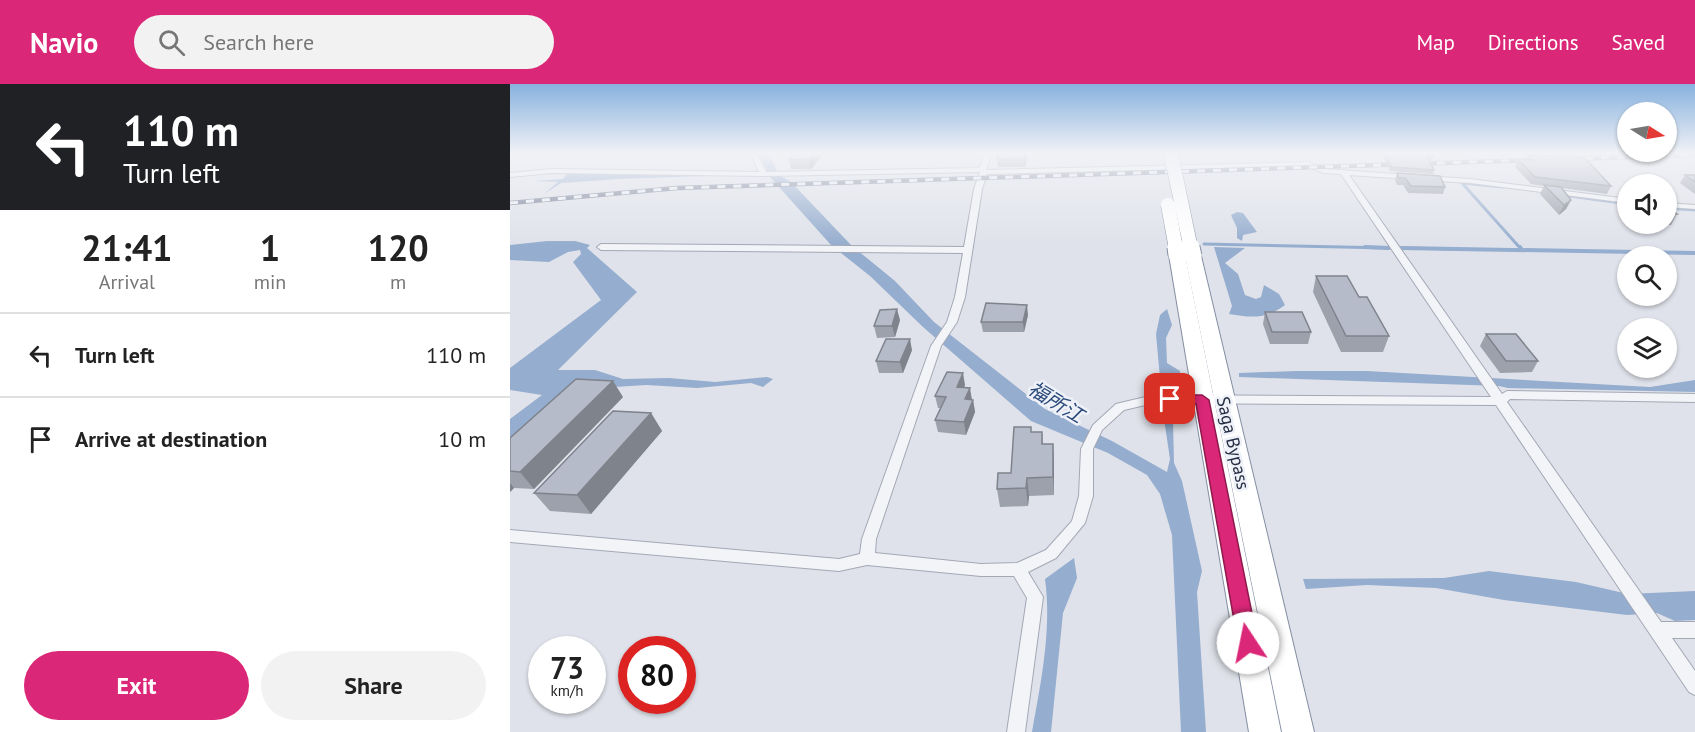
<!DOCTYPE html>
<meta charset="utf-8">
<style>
body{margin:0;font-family:"PT Sans","Noto Sans JP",sans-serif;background:#f2f2f2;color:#222;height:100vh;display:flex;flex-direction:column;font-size:22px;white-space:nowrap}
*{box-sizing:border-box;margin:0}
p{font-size:20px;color:#767676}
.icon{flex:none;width:33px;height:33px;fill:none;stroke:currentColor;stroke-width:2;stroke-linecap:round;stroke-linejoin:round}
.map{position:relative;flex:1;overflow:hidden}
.drawer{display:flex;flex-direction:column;background:#fff;width:510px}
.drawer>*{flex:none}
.guide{background:#202124;color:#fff;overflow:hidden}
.needle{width:39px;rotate:101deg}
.controls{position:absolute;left:1107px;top:18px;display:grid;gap:12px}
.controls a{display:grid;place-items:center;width:60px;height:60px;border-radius:50%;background:#fff;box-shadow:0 2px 4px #0004;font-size:30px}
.speed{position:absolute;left:18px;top:552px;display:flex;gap:12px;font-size:30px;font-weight:700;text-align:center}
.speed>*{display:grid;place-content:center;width:78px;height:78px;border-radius:50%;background:#fff;box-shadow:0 2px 4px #0004;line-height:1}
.speed small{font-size:15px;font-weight:400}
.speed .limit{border:9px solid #d22;background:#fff;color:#111}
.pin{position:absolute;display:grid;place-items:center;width:51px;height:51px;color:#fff;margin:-26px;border-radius:12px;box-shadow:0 3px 9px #0006}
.me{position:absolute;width:66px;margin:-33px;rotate:349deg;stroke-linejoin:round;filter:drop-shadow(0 0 4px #0008)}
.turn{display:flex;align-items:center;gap:21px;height:126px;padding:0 24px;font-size:27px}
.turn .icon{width:78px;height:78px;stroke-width:2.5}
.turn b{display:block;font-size:42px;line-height:51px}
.eta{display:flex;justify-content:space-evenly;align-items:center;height:102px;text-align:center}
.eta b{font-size:36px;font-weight:600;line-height:42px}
.primary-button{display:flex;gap:12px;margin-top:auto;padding:12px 24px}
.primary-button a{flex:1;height:69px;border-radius:36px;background:#db2777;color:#fff;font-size:24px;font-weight:600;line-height:69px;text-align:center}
.primary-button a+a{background:#f2f2f2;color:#222}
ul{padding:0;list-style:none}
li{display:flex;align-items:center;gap:18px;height:84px;padding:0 24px;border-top:2px solid #e0e0e0}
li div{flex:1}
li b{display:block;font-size:22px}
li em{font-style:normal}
header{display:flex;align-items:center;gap:36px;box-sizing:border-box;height:84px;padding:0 30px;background:#db2777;color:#fff}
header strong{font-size:28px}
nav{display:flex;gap:33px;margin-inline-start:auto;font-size:21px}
.search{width:420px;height:54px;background:#f2f2f2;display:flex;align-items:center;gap:15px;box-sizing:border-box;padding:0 21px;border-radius:33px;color:#767676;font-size:22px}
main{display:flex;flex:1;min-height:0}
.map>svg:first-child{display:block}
.water{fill:#95adce}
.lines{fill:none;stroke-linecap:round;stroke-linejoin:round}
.stream-far1{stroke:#95adce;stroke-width:3}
.stream{stroke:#95adce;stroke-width:4}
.minor-casing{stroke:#a4a8b5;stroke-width:2}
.trunk-casing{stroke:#848ea2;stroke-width:2}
.minor{fill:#f2f4f8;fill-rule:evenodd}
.trunk{fill:#fff;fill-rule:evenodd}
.rail-casing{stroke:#768095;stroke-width:4.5}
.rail{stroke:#eef1f7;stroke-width:3;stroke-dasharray:8;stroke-linecap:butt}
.trunk-bridge-far1-casing{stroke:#848ea2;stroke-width:15;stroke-linecap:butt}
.trunk-bridge-casing{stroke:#848ea2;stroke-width:19;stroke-linecap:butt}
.trunk-bridge-far1{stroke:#fff;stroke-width:14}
.trunk-bridge{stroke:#fff;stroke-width:17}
.wall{fill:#9ca1ac}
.shaded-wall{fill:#7f838c}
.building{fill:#b5bbc8;stroke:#7f838c;stroke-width:1.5}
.route{fill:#db2777;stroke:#8e194d;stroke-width:1.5}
.labels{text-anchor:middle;stroke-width:5;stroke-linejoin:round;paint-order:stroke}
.street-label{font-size:18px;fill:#262e43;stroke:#eef1f7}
.water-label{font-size:20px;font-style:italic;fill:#2b4a7b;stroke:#eef1f7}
</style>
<header>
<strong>Navio</strong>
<div class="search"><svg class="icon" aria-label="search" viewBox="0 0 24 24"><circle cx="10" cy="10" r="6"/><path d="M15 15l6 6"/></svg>Search here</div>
<nav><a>Map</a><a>Directions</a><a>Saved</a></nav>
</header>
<main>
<section class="drawer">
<div class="guide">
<div class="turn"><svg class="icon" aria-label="left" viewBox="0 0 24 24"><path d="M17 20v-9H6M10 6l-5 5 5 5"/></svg><div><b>110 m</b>Turn left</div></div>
</div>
<div class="eta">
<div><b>21:41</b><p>Arrival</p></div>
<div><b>1</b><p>min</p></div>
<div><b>120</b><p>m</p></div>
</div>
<ul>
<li><svg class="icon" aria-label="left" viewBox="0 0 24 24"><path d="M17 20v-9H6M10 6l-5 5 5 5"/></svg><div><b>Turn left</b></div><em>110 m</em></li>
<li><svg class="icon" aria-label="arrive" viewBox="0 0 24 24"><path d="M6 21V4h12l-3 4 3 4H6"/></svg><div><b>Arrive at destination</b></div><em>10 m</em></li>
</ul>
<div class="primary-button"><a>Exit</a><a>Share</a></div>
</section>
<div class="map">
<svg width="1185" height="648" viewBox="0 0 1185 648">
<rect width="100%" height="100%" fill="#dfe2ea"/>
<g class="water">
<path d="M249,70H259L269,91L281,98L341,161L385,197L424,238L535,325L602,357L657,388L660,375L654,335L663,337L664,379L672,397L692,487L687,508L696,648H671L662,451L650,410L637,391L598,369L521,337L413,243L360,192L321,161L260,93Z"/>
<path d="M57,90L226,91L108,95L51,99L34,110L48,98L25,97L53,95Z"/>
<path d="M727,128L733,129L747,148L733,151L732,157L727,154V144L721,131Z"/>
<path d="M37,157H65L80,161L77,164L127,208L48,286H85L113,295L159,294L205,298L257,293L263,295L253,303L241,299L187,304L136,301L73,305L0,370V335L32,311L0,306V284L91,216L63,178L71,170L70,166L58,168L39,178L0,176V161Z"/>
<path d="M704,163L735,164L715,179L728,190L735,211L746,215L751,213L754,201L769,210L775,221C756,235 742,234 719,230L722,222Z"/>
<path d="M657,225L662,241L656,254L657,279L670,287L671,294L662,297L657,305H651L646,250L650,231Z"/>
<path d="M786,287H857L1140,303L1185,296V308L998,304L989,302L729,293V289Z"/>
<path d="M564,474L567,494L553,529L541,648H522C531,598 542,545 535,495Z"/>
<path d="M979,487L1066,498L1118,510L1185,507V536L1165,537L1147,529L1117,531L994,516L926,504L857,501L796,505L793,495L934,494Z"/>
</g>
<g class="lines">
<g class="stream-far1">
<path d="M993,103L952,99L1011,165"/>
<path d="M1052,111L1118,120"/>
<path d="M1156,124L1185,126"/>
<path d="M694,160L879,164"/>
<path d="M891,164L948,165"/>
</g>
<g class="stream">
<path d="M855,163L879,164"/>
<path d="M1010,163L1012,166"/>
<path d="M891,164L1185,169"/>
</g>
<defs>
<g id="minor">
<path d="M241,70H247L256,88L469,84L475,70H481L476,86L798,78L814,85L960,95L1118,115V119L960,99L839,91L992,310L997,307L1185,310V318L1000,315L997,318L1151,538H1185V554H1162L1185,587V611L1179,608L986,321L644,319L614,326L592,346L583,365V412L575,439L546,474L518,488L533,513L515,648H497L517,514L504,492H471L357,481L329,487L0,458V446L329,475L350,470L352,455L421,262L437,238L445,213L453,169L91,166L87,163L91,160L454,163L464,105L470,88L254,92L42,89L0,93V89L42,85L249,88ZM797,82L813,89L831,90L981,313L644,311L610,319L606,320L583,341L571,365L569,412L562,437L536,466L507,479L471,480L365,469L366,455L431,262L447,238L455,213L472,105L477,90Z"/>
<path d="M1156,119L1185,121V125L1156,123Z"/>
</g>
<g id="trunk">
<path d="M667,166L675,171L771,648H739L659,171Z"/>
<path d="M683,167L691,172L804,648H772L675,172Z"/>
</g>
</defs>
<use href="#minor" class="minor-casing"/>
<use href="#trunk" class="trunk-casing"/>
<use href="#minor" class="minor"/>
<use href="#trunk" class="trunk"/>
<defs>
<g id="rail">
<path d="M1059,75L1185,71"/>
<path d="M0,119L167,104L1023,76"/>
</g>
</defs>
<use href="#rail" class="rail-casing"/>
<use href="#rail" class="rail"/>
<defs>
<g id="trunk-bridge-far1">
<path d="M661,70L681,165"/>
<path d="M658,121L666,165"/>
</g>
<g id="trunk-bridge">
<path d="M666,163L667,171"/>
<path d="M681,163L683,172"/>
</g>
</defs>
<use href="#trunk-bridge-far1" class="trunk-bridge-far1-casing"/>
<use href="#trunk-bridge" class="trunk-bridge-casing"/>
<use href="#trunk-bridge-far1" class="trunk-bridge-far1"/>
<use href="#trunk-bridge" class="trunk-bridge"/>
</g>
<g class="wall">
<path d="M488,70H518L515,83H488L487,75Z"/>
<path d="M872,70H922L924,72L922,76H920L924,86L923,90L880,87Z"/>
<path d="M1017,71L1101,102L1097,110L1052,104L1061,116L1056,125L1049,131L1030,110L1034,102L1021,100L1005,83L1008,75L1015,76Z"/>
<path d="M312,72L301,85H281L279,76Z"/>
<path d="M887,89L935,103L933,110L898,109L893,101H887L885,96Z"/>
<path d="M1175,91H1185V110L1170,99Z"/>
<path d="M1156,122L1167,130L1161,141L1140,140H1156Z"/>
<path d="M806,192L849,213L879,252L873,268H831L803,208Z"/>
<path d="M755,228L801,248L798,260H760L753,240Z"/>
<path d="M518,231L514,248H473L471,238Z"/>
<path d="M390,236L385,253L367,254L364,242Z"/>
<path d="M976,250L1028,277L1022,288L990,289L970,262Z"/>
<path d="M402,266L393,289H369L366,277Z"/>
<path d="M455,301L454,303L462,315L463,316L465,328L456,351L428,348L425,336L430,324H428L425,312Z"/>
<path d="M113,313L24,405L4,404L0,408V354Z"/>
<path d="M141,329L152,347L81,430L40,427L24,409Z"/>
<path d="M522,348H532L533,360L544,378V411L519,412L518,422L490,423L487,405L501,389Z"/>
</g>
<g class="shaded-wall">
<path d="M304,70H311L312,72L301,85L299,76Z"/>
<path d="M516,70H518L515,83L514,74Z"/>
<path d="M1061,116L1056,125L1049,131L1054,121Z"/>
<path d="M517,221L518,231L514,248L513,238Z"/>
<path d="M387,225L390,236L385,253L382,242Z"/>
<path d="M400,255L402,266L393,289L390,278Z"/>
<path d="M453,289L455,301L449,315L447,303Z"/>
<path d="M103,297L113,313L24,405L10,388Z"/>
<path d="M460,304L462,316L455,315Z"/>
<path d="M463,316L465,328L456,351L454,338Z"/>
<path d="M141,329L152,347L81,430L67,411Z"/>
<path d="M543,360L544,378V411L543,393Z"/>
<path d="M517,394L519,412L518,422L516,404Z"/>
<path d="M0,399L4,404L0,408Z"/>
</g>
<g class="building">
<path d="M284,70H304L299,76H279Z"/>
<path d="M488,70H516L514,74L487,75Z"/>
<path d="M876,70H922L924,72H917L924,86L881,83Z"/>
<path d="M1017,71L1074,73L1101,102L1025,93L1008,75L1024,76Z"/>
<path d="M887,89L930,92L935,103L901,102L895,94H889Z"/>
<path d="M1175,91H1185V98Z"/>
<path d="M1034,101L1051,103L1061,116L1054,121Z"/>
<path d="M1156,122L1167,130H1156Z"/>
<path d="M806,192H837L849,213H857L879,252H836Z"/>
<path d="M476,219L517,221L513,238H471Z"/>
<path d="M387,225L382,242H364L370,226Z"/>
<path d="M755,228H792L801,248H762Z"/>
<path d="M976,250H1006L1028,277H996Z"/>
<path d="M376,255H400L390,278L366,277Z"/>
<path d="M437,288L453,289L447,303L460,304L455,315L463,316L454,338L425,336L436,313L425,312Z"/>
<path d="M66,295L103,297L10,388L0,387V354Z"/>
<path d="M103,327L141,329L67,411L24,409Z"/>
<path d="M504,343H521V348H532V360H543V393L517,394L516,404L487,405L488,389H501Z"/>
</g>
<linearGradient id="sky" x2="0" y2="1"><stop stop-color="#87b1de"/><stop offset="0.43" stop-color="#f1f2f6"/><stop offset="1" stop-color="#f1f2f6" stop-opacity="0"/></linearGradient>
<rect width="1185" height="161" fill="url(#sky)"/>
<path class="route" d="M660,311H692L699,316L748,559L745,566L738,568L731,566L728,559L686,320L655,319L653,315L655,312Z"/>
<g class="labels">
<g class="street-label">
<text transform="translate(723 359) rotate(77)" y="6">Saga Bypass</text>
</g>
<g class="water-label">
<text transform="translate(546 318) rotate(31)" y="7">福所江</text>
</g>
</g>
</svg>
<div class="controls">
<a><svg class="needle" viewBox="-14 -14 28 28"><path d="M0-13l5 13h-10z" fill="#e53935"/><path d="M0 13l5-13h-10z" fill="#767676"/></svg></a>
<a><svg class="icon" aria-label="sound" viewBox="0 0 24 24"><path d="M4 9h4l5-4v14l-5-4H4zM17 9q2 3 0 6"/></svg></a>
<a><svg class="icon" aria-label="search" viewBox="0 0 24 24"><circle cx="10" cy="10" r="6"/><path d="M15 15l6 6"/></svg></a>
<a><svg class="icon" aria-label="layers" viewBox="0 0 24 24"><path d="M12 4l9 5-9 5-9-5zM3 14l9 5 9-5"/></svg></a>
</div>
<div class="speed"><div>73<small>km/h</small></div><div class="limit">80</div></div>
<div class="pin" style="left:660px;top:315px;background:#d93025"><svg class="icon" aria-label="arrive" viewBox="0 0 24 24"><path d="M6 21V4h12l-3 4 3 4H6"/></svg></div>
<svg class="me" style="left:738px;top:559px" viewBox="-20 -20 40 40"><circle r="19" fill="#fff"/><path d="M0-13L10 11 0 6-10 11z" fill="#db2777"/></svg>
</div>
</main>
